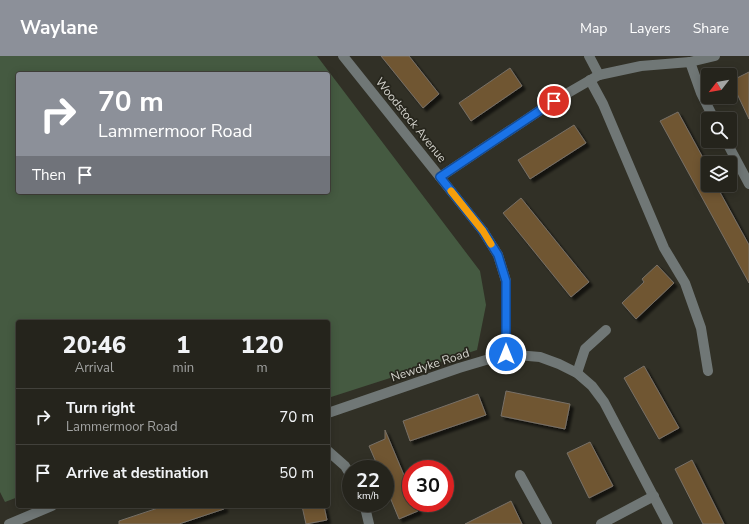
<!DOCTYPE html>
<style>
body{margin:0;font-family:"Nunito Sans",sans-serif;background:#2d2c25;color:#f1f3f6;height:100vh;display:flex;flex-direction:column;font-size:15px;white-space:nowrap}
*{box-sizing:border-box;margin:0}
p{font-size:13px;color:#a3a4a3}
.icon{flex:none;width:22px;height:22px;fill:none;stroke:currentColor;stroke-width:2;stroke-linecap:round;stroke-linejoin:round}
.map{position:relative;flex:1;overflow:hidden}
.sheet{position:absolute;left:16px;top:264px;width:314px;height:188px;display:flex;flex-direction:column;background:#25241c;border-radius:4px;box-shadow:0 2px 10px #0003,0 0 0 1px #42413b}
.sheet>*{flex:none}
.hud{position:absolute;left:16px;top:16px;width:314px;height:122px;border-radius:4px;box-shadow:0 2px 10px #0003,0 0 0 1px #42413b;background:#8c9099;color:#fff;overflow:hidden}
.needle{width:26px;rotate:239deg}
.buttons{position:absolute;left:701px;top:12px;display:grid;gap:8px}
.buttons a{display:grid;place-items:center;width:36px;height:36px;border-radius:4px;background:#25241c;box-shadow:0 2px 10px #0003,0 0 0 1px #42413b;font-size:20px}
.speed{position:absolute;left:342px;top:404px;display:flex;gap:8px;font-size:20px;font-weight:700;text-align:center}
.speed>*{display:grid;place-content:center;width:52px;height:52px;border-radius:50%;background:#25241c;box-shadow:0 2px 10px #0003,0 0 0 1px #42413b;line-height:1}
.speed small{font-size:10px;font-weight:400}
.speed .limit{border:6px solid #d22;background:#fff;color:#111}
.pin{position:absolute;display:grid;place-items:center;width:34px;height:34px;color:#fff;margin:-17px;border:2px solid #fff;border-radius:50%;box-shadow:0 1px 4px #0007}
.me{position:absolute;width:44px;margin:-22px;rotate:0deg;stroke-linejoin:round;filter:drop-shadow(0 0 3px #0008)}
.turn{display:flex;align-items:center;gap:14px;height:84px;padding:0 16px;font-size:18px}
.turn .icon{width:52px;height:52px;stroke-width:2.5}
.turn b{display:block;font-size:28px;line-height:34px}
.then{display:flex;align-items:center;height:38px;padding:0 16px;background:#0003;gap:8px;font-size:15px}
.eta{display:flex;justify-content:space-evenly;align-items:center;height:68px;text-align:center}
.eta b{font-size:24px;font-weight:800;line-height:28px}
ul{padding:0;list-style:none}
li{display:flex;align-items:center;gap:12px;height:56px;padding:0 16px;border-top:1px solid #42413b}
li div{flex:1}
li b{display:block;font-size:15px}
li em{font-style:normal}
header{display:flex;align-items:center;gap:24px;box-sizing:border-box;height:56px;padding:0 20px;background:#8c9099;color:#fff}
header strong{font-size:19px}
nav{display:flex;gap:22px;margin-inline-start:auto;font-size:14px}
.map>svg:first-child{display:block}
.green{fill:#455a41;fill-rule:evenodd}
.building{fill:#6f5632;stroke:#787067;filter:url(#shadow)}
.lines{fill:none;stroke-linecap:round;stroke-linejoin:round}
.minor{stroke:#707776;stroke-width:10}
.route-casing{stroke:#114b97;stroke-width:10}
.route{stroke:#1a73e8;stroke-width:7}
.slow{stroke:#f59e0b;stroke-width:7}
.labels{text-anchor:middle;stroke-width:3.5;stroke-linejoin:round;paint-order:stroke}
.street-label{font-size:12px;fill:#d3d2cc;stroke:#27261d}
</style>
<header>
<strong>Waylane</strong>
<nav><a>Map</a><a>Layers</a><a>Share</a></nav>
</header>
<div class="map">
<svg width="749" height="468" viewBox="0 0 749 468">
<defs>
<filter id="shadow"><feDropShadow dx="3.5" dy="3.5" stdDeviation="1" flood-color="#0009"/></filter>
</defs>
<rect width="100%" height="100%" fill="#313026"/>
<path class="green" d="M0,0H317L480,215L486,249L477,294L328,342V266H18V441L5,446L0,436ZM18,18H328V136H18Z"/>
<g class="building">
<path d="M381,0H409L439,38L423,52Z"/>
<path d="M510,12L522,30L471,65L459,47Z"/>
<path d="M749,16V63L731,25Z"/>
<path d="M678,56L708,111V129H716L749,189V227L660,65Z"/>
<path d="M574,69L586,87L530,123L518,104Z"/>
<path d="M521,142L589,226L571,241L503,157Z"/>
<path d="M657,209L674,227L636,263L622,247L644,226L642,223Z"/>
<path d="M644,310L679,372L659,383L624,322Z"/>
<path d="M506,335L570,348L565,373L501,360Z"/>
<path d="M478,338L486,359L410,385L403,365Z"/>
<path d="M385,374L411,436V447H415L418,455L399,463L385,429V413H379L369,390L385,383Z"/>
<path d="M590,386L613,430L589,442L567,397Z"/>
<path d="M692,404L724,468H703L675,413Z"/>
<path d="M511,445L522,468H465Z"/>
<path d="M164,450H224V453L179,468H119V465Z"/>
<path d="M302,450H324L327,464L306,468Z"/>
</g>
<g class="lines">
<g class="minor">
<path d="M343,0L483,175L498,199L506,225V298"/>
<path d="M589,0L599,19"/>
<path d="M690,6L701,37L714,63"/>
<path d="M590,24L603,48L664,192L685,227L701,272L708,315"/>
<path d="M726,85L749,128"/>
<path d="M440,121L554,45L599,19L641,10L690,6L715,0"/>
<path d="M577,317L585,293L606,274"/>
<path d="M328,357L459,312L506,298L540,301L559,308L577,317L592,330L604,346L668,468"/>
<path d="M328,395L345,410L351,420"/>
<path d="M520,419L547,468"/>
<path d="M364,447L369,468"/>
<path d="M9,468L52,450"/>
<path d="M601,468L654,440"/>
</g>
</g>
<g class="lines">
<defs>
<path id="route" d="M506,298V225L498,199L483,175L440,121L554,45"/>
</defs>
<use href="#route" class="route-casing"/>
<use href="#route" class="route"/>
<path class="slow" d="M451,135L483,175L491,188"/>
</g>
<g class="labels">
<g class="street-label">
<text transform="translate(411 64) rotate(51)" y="4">Woodstock Avenue</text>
<text transform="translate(430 309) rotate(-18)" y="4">Newdyke Road</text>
</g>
</g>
</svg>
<div class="buttons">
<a><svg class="needle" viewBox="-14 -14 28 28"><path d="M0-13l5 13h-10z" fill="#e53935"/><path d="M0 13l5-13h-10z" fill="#a3a4a3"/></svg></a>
<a><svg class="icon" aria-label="search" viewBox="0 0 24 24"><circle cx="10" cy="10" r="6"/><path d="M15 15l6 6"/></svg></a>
<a><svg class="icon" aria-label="layers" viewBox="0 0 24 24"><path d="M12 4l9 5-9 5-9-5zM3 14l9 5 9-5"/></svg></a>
</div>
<div class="speed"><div>22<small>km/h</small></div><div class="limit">30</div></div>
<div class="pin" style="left:554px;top:45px;background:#d93025"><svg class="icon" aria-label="arrive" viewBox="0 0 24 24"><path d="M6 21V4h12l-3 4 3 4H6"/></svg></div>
<svg class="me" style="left:506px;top:298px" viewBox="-20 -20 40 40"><circle r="17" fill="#1a73e8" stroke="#fff" stroke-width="3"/><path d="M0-11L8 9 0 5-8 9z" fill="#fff"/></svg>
<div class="hud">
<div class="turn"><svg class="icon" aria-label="right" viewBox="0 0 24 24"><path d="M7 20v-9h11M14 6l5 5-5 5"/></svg><div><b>70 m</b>Lammermoor Road</div></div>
<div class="then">Then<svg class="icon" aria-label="arrive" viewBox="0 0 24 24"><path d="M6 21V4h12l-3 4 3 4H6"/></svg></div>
</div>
<section class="sheet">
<div class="eta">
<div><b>20:46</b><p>Arrival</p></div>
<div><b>1</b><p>min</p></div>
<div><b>120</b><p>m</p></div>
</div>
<ul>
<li><svg class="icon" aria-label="right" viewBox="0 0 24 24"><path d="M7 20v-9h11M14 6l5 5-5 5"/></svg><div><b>Turn right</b><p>Lammermoor Road</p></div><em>70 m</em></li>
<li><svg class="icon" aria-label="arrive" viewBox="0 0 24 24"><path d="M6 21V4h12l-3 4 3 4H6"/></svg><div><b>Arrive at destination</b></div><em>50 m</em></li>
</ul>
</section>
</div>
